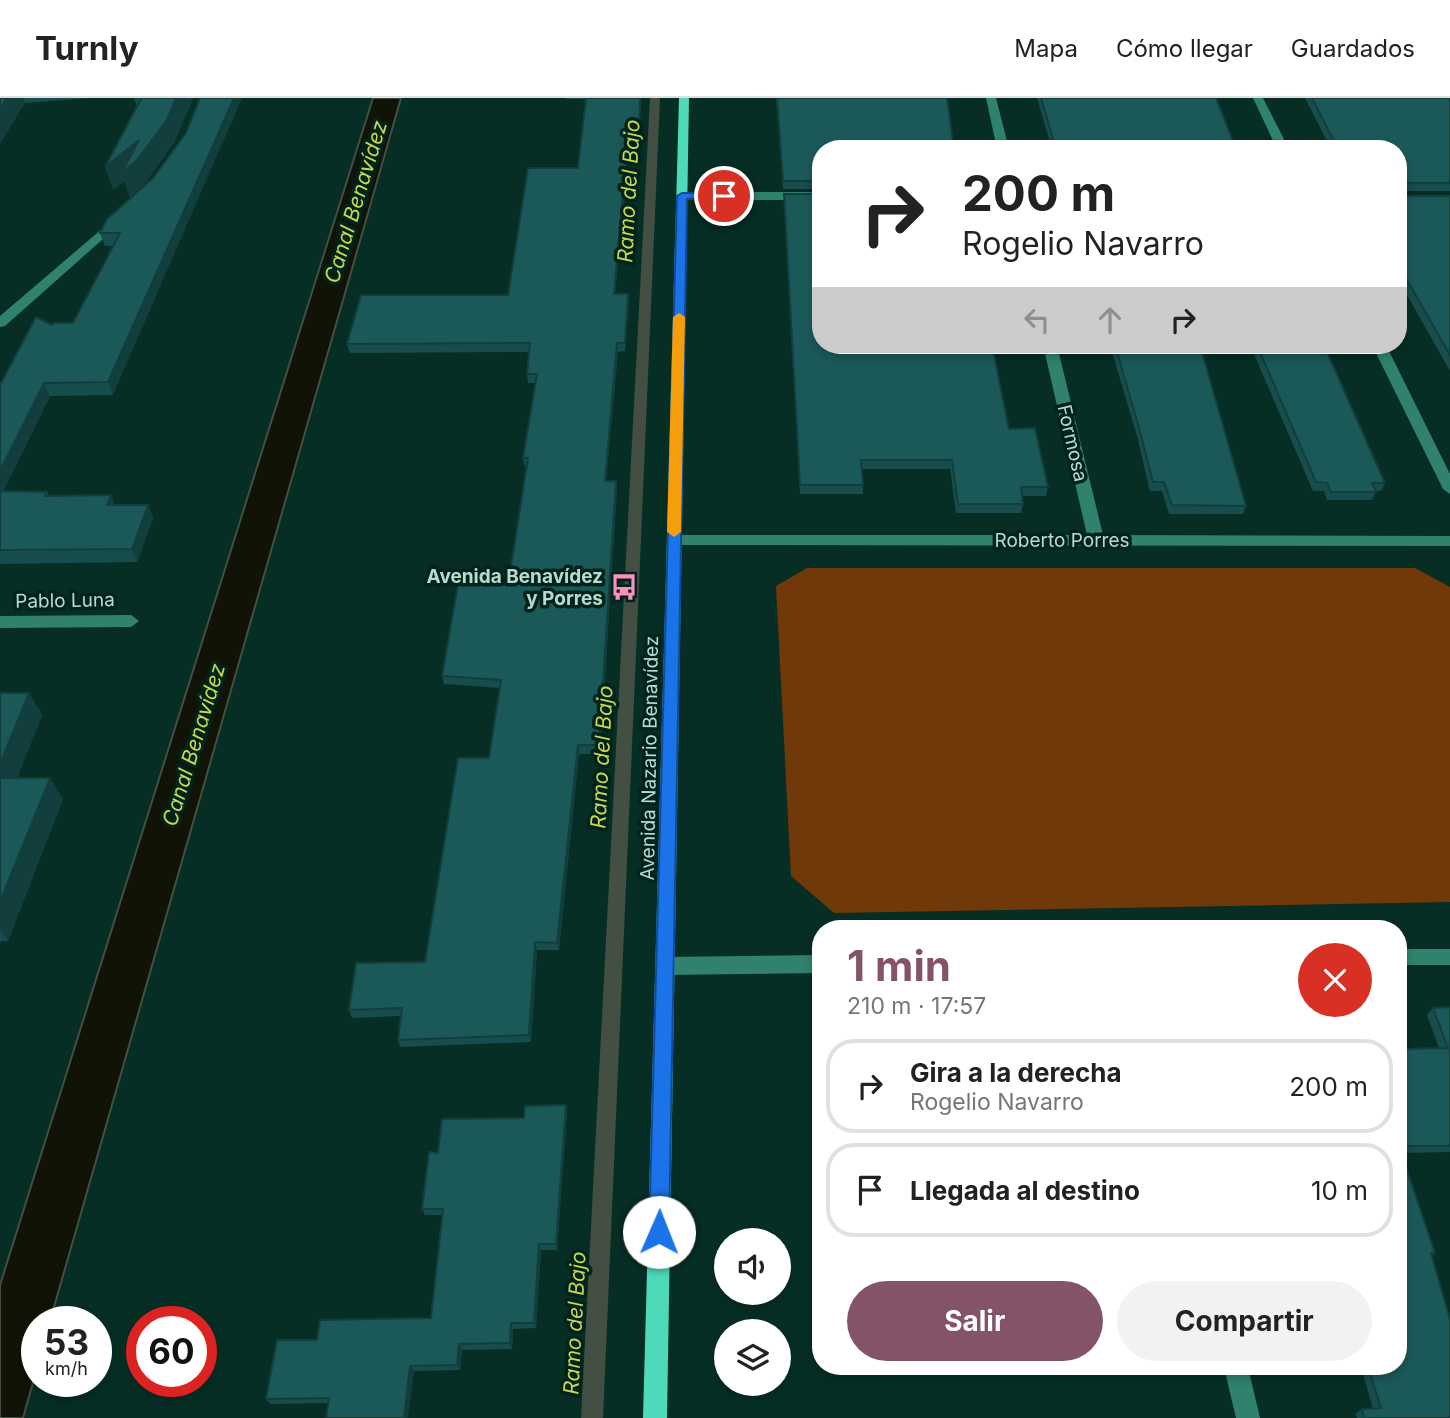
<!DOCTYPE html>
<html lang="es">
<meta charset="utf-8">
<style>
body{margin:0;font-family:Inter,sans-serif;background:#f2f2f2;color:#222;height:100vh;display:flex;flex-direction:column;font-size:26px;white-space:nowrap}
*{box-sizing:border-box;margin:0}
p{font-size:23px;color:#767676}
.icon{flex:none;width:38px;height:38px;fill:none;stroke:currentColor;stroke-width:2;stroke-linecap:round;stroke-linejoin:round}
.map{position:relative;flex:1;overflow:hidden}
.side{position:absolute;left:812px;top:822px;width:595px;height:455px;display:flex;flex-direction:column;background:#fff;border-radius:28px;box-shadow:0 4px 10px #0003}
.side>*{flex:none}
.guide{position:absolute;left:812px;top:42px;width:595px;height:214px;border-radius:28px;box-shadow:0 4px 10px #0003;background:#fff;color:#222;overflow:hidden}
.tools{position:absolute;left:714px;top:1130px;display:grid;gap:14px}
.tools a{display:grid;place-items:center;width:77px;height:77px;border-radius:50%;background:#fff;box-shadow:0 4px 10px #0003;font-size:35px}
.speed{position:absolute;left:21px;top:1208px;display:flex;gap:14px;font-size:35px;font-weight:700;text-align:center}
.speed>*{display:grid;place-content:center;width:91px;height:91px;border-radius:50%;background:#fff;box-shadow:0 4px 10px #0003;line-height:1}
.speed small{font-size:18px;font-weight:400}
.speed .limit{border:10px solid #d22;background:#fff;color:#111}
.pin{position:absolute;display:grid;place-items:center;width:60px;height:60px;color:#fff;margin:-30px;border:4px solid #fff;border-radius:50%;box-shadow:0 2px 7px #0007}
.me{position:absolute;width:77px;margin:-38px;rotate:1deg;stroke-linejoin:round;filter:drop-shadow(0 0 5px #0008)}
.turn{display:flex;align-items:center;gap:24px;height:147px;padding:0 35px;font-size:32px}
.turn .icon{width:91px;height:91px;stroke-width:2.5}
.turn b{display:block;font-size:49px;line-height:60px}
.lanes{display:flex;align-items:center;height:66px;padding:0 35px;background:#0003;justify-content:center;gap:35px;direction:ltr}
.lanes .off{opacity:.35}
.round{display:grid;place-items:center;flex:none;width:74px;height:74px;border-radius:37px;background:#f2f2f2}
.head{display:flex;align-items:center;justify-content:space-between;height:119px;padding:0 35px}
h1{font-size:42px;font-weight:700;line-height:52px;color:#855368}
.action{display:flex;gap:14px;margin-top:auto;padding:14px 35px}
.action a{flex:1;height:80px;border-radius:42px;background:#855368;color:#fff;font-size:28px;font-weight:700;line-height:80px;text-align:center}
.action a+a{background:#f2f2f2;color:#222}
ul{padding:0;list-style:none}
li{display:flex;align-items:center;gap:21px;height:94px;margin:0 14px 10px;padding:0 21px;border:4px solid #e0e0e0;border-radius:28px}
li div{flex:1}
li b{display:block;font-size:26px}
li em{font-style:normal}
header{display:flex;align-items:center;gap:42px;box-sizing:border-box;height:98px;padding:0 35px;background:#fff;border-bottom:2px solid #e0e0e0}
header strong{font-size:33px}
nav{display:flex;gap:38px;margin-inline-start:auto;font-size:24px}
.map>svg:first-child{display:block}
.green{fill:#70390a}
.water{fill:#111306;stroke:#434f42;stroke-width:2}
.lines{fill:none;stroke-linecap:round;stroke-linejoin:round}
.stream{fill:#434f42;fill-rule:evenodd}
.minor{fill:#30826e;fill-rule:evenodd}
.major{fill:#4ed9b8;fill-rule:evenodd}
.wall{fill:#174d4c}
.shaded-wall{fill:#133e3e}
.building{fill:#1b5958;stroke:#133e3e;stroke-width:2}
.route{fill:#1a73e8;stroke:#114b97;stroke-width:2}
.slow{fill:#f59e0b}
.labels{text-anchor:middle;stroke-width:7;stroke-linejoin:round;paint-order:stroke}
.street-label{font-size:19px;fill:#b8dacf;stroke:#00241b}
.poi-label{font-size:19px;font-weight:bold;fill:#b8dacf;stroke:#00241b;text-anchor:end}
.water-label{font-size:21px;font-style:italic;fill:#cbd84e;stroke:#00241b}
</style>
<header>
<strong>Turnly</strong>
<nav><a>Mapa</a><a>Cómo llegar</a><a>Guardados</a></nav>
</header>
<div class="map">
<svg width="1450" height="1320" viewBox="0 0 1450 1320">
<rect width="100%" height="100%" fill="#062e25"/>
<path class="green" d="M807,470H1415L1450,489V804L834,815L791,778L776,488Z"/>
<path class="water" d="M373,0H401L50,1223H37V1270L23,1320H0V1187Z"/>
<g class="lines">
<path class="stream" d="M650,0H660L603,1320H581Z"/>
<g class="minor">
<path d="M986,0H996L1009,51H997Z"/>
<path d="M1253,0H1263L1289,51H1277Z"/>
<path d="M821,94V102H682L676,98L682,94Z"/>
<path d="M117,118L121,119V125L5,228L0,229V218Z"/>
<path d="M1043,247H1057L1103,437L1450,438V448L674,447L666,442L674,437H1087Z"/>
<path d="M1372,247H1386L1450,376V396L1443,391Z"/>
<path d="M131,517L139,523L131,529L0,530V518Z"/>
<rect x="1398" y="851" width="52" height="16"/>
<path d="M821,857V875L665,877L658,874L655,868L658,862L665,859Z"/>
<path d="M1224,1269H1248L1260,1320H1236Z"/>
</g>
<path class="major" d="M679,0H689L667,1320H643Z"/>
</g>
<g class="wall">
<path d="M0,0H91L25,5Z"/>
<path d="M134,0H193L174,45L145,85L130,99L124,83L113,92L137,9Z"/>
<path d="M566,0H641L639,37H630L615,196H628L629,205L625,253L618,254L606,383L617,391L600,656H579L559,852H537L531,944L400,949L398,942L401,918L352,920L349,912L425,864L489,660L500,590L444,586L442,578L510,475L527,369H525L523,360L535,285H528L527,276L529,254L350,255L347,246L508,197L578,70L586,1H566Z"/>
<path d="M776,0H947L821,51V91H783Z"/>
<path d="M1037,0H1216L1236,51H1052Z"/>
<path d="M1305,0H1450V93H1400L1401,98H1450V273L1398,181V51H1331Z"/>
<path d="M153,80L113,297L50,298L3,393L47,394L49,398L116,407H148L153,420L137,464L0,466V287L52,227L73,225L114,148H105L100,135Z"/>
<path d="M784,96L1009,331L1048,389L1046,398H1022L1023,406L1021,415H956L950,371H862L863,387V396H800Z"/>
<path d="M1110,247H1200L1246,408L1243,416H1169L1162,393H1150L1137,338Z"/>
<path d="M1250,247H1324L1385,385L1381,393H1376L1372,402H1327L1324,393H1313Z"/>
<path d="M0,595H29L42,617L17,680L63,701L8,843H1L0,846Z"/>
<path d="M1450,909V1054L1401,1055L1435,1155L1432,1158L1450,1320H1357L1355,1316L1362,1311H1373L1361,1269H1398V951L1439,950L1427,917L1433,910Z"/>
<path d="M566,1007L567,1014L557,1152H541L536,1230L513,1231L512,1251L462,1252L460,1272L414,1273L328,1305L271,1306L266,1301L317,1242L431,1220L442,1117H425L422,1111L524,1020Z"/>
</g>
<g class="shaded-wall">
<path d="M7,0H23L25,5L0,46V11Z"/>
<path d="M176,0H193L174,45L145,85L130,99L124,83L113,92L105,69Z"/>
<path d="M234,0H242L113,297L108,284Z"/>
<path d="M629,29L630,37L614,205V196Z"/>
<path d="M628,196L629,205L625,253V245Z"/>
<path d="M617,245L618,254L605,391V383Z"/>
<path d="M44,285L50,298L0,400V373Z"/>
<path d="M616,383L617,391L600,656L599,647Z"/>
<path d="M111,397L117,411L107,407Z"/>
<path d="M148,407L153,420L137,464L132,451Z"/>
<path d="M29,595L42,617L8,702L0,689V666Z"/>
<path d="M578,647L579,656L559,852L557,845Z"/>
<path d="M50,680L63,701L8,843L0,832V804Z"/>
<path d="M535,844L537,852L531,944L529,937Z"/>
<path d="M566,1007L567,1014L557,1152L556,1146Z"/>
<path d="M539,1146L541,1152L536,1230L534,1225Z"/>
<path d="M511,1225L513,1231L512,1251L510,1245Z"/>
<path d="M459,1246L462,1252L460,1272L457,1267Z"/>
<path d="M410,1268L414,1273L408,1320H404Z"/>
</g>
<g class="building">
<path d="M0,0H7L0,11Z"/>
<path d="M140,0H176L167,22L137,62L121,76L139,42L105,69L141,1Z"/>
<path d="M200,0H234L108,284L44,285L0,373V287L36,219L52,227L53,225H73L120,135H100L107,121L153,80L186,35Z"/>
<path d="M586,0H640L639,29H629L614,196H628L625,245H617L605,383H616L599,647H578L557,845L535,844L529,937L398,942L402,910L349,912L356,865L425,864L458,660H489L501,582L442,578L460,475H510L528,360H523L537,276H527L530,245L347,246L361,197H508L528,70H578Z"/>
<path d="M777,0H947L954,51H821V83H783Z"/>
<path d="M1041,0H1216L1236,51H1056Z"/>
<path d="M1312,0H1450V85H1401L1399,88L1401,98H1450V257L1398,166V51H1338Z"/>
<path d="M784,96H821V247H992L1009,331L1035,330L1048,389H1021L1023,406H958L952,362H861L863,387H800Z"/>
<path d="M1115,247H1200L1246,408L1172,407L1164,384H1153L1139,330Z"/>
<path d="M1257,247H1324L1385,385H1372L1376,394H1331L1327,385L1316,384Z"/>
<path d="M0,393L47,394L45,398L111,397L107,407H148L132,451L0,452Z"/>
<path d="M0,595H29L0,666Z"/>
<path d="M0,680H50L0,804Z"/>
<path d="M1450,909V1048H1399L1435,1155H1431L1450,1221V1320H1364L1362,1311L1381,1310L1368,1269H1398V951L1448,950L1433,910Z"/>
<path d="M566,1007L556,1146H539L534,1225H511L510,1245L459,1246L457,1267L410,1268L404,1320H326L329,1300L266,1301L277,1242H317L320,1222L431,1220L443,1111H422L429,1054L438,1055L442,1021L524,1020L525,1008Z"/>
</g>
<path class="route" d="M724,95L728,96V100L687,101L669,1134L666,1141L659,1144L652,1141L649,1134L677,98L682,95Z"/>
<path class="slow" d="M679,215L685,219L681,434L674,439L667,434L673,219Z"/>
<defs>
<symbol id="bus-bare" viewBox="-9 -9 18 18"><path d="M-5-6H5V4H4V6H2V4H-2V6H-4V4H-5ZM-3.5-4V0h7V-4ZM-3.5 1.2v1.5H-2V1.2ZM2 1.2v1.5H3.5V1.2Z" fill="#fe8ebd" stroke="#00241b" stroke-width="2.5" paint-order="stroke"/></symbol>
</defs>
<g fill-rule="evenodd">
<use href="#bus-bare" x="605" y="470" width="38" height="38"/>
</g>
<g class="labels">
<g class="street-label">
<text transform="translate(1073 345) rotate(77)" y="7">Formosa</text>
<text x="1062" y="449">Roberto Porres</text>
<text transform="translate(65 502) rotate(-1)" y="7">Pablo Luna</text>
<text transform="translate(649 660) rotate(-89)" y="7">Avenida Nazario Benavídez</text>
</g>
<g class="poi-label">
<text x="603" y="485">Avenida Benavídez<tspan x="603" dy="22">y Porres</tspan></text>
</g>
<g class="water-label">
<text transform="translate(629 93) rotate(-87)" y="7">Ramo del Bajo</text>
<text transform="translate(356 104) rotate(-73)" y="7">Canal Benavídez</text>
<text transform="translate(194 647) rotate(-73)" y="7">Canal Benavídez</text>
<text transform="translate(602 659) rotate(-87)" y="7">Ramo del Bajo</text>
<text transform="translate(575 1225) rotate(-87)" y="7">Ramo del Bajo</text>
</g>
</g>
</svg>
<div class="tools">
<a><svg class="icon" aria-label="sound" viewBox="0 0 24 24"><path d="M4 9h4l5-4v14l-5-4H4zM17 9q2 3 0 6"/></svg></a>
<a><svg class="icon" aria-label="layers" viewBox="0 0 24 24"><path d="M12 4l9 5-9 5-9-5zM3 14l9 5 9-5"/></svg></a>
</div>
<div class="speed"><div>53<small>km/h</small></div><div class="limit">60</div></div>
<div class="pin" style="left:724px;top:98px;background:#d93025"><svg class="icon" aria-label="arrive" viewBox="0 0 24 24"><path d="M6 21V4h12l-3 4 3 4H6"/></svg></div>
<svg class="me" style="left:659px;top:1134px" viewBox="-20 -20 40 40"><circle r="19" fill="#fff"/><path d="M0-13L10 11 0 6-10 11z" fill="#1a73e8"/></svg>
<div class="guide">
<div class="turn"><svg class="icon" aria-label="right" viewBox="0 0 24 24"><path d="M7 20v-9h11M14 6l5 5-5 5"/></svg><div><b>200 m</b>Rogelio Navarro</div></div>
<div class="lanes"><svg class="icon off" aria-label="left" viewBox="0 0 24 24"><path d="M17 20v-9H6M10 6l-5 5 5 5"/></svg><svg class="icon off" aria-label="ahead" viewBox="0 0 24 24"><path d="M12 20V5M6 11l6-6 6 6"/></svg><svg class="icon" aria-label="right" viewBox="0 0 24 24"><path d="M7 20v-9h11M14 6l5 5-5 5"/></svg></div>
</div>
<section class="side">
<div class="head"><div><h1>1 min</h1><p>210 m · 17:57</p></div><a class="round" style="background:#d93025;color:#fff"><svg class="icon" aria-label="close" viewBox="0 0 24 24"><path d="M6 6l12 12M18 6L6 18"/></svg></a></div>
<ul>
<li><svg class="icon" aria-label="right" viewBox="0 0 24 24"><path d="M7 20v-9h11M14 6l5 5-5 5"/></svg><div><b>Gira a la derecha</b><p>Rogelio Navarro</p></div><em>200 m</em></li>
<li><svg class="icon" aria-label="arrive" viewBox="0 0 24 24"><path d="M6 21V4h12l-3 4 3 4H6"/></svg><div><b>Llegada al destino</b></div><em>10 m</em></li>
</ul>
<div class="action"><a>Salir</a><a>Compartir</a></div>
</section>
</div>
